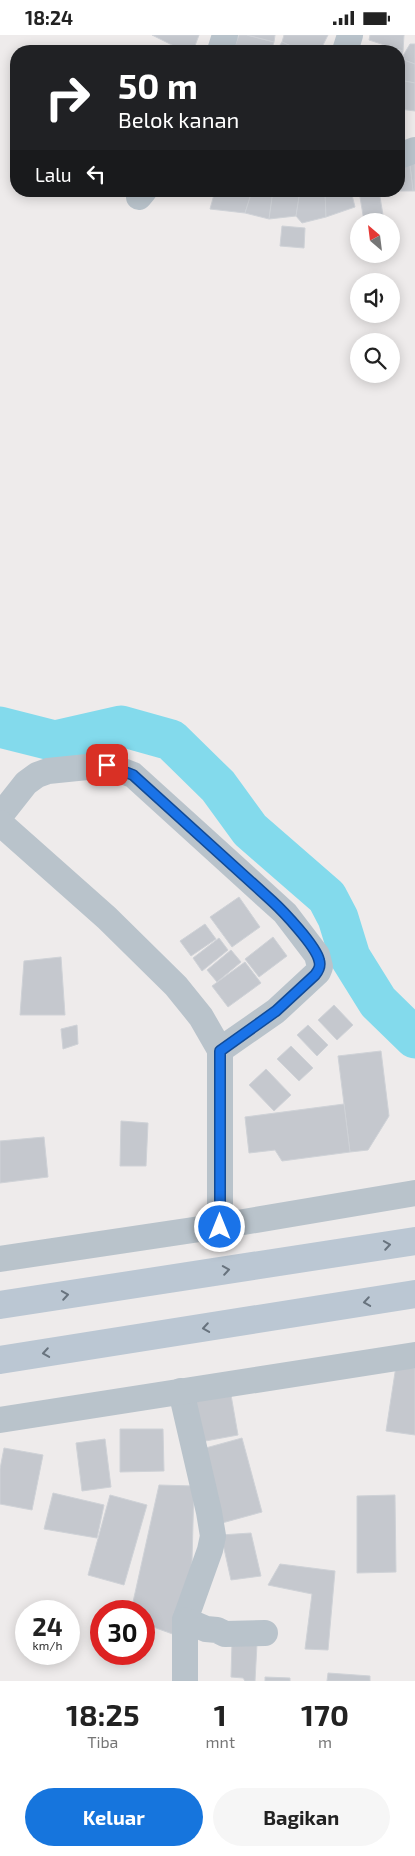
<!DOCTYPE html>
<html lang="id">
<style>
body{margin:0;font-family:"Exo 2",sans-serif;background:#f6f6f6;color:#222;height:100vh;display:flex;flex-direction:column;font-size:19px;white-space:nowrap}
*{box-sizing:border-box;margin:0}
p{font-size:16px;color:#767676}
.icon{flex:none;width:28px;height:28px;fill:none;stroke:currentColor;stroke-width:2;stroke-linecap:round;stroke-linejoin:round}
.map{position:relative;height:1646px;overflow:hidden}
.sheet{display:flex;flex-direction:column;background:#fff;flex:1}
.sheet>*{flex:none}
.banner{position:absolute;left:10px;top:10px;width:395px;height:152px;border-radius:20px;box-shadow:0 2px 12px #0003;background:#202124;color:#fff;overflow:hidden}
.needle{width:32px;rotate:332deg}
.fabs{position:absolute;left:350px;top:178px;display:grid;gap:10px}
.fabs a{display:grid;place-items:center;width:50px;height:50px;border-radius:50%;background:#fff;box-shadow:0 2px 12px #0003;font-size:25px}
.speed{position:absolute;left:15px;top:1565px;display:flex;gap:10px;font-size:25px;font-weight:700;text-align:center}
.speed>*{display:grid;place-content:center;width:65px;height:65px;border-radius:50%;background:#fff;box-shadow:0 2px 12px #0003;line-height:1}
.speed small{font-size:12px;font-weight:400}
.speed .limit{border:8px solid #d22;background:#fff;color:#111}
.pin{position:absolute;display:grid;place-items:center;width:42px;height:42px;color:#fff;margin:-21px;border-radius:10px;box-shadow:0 2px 8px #0006}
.me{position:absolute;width:55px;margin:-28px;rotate:0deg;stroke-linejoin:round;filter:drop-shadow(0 0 4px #0008)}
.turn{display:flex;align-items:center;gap:18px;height:105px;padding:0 25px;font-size:22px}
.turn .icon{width:65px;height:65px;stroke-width:2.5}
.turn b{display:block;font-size:35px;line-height:42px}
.then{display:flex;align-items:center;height:48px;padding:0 25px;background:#0003;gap:10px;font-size:19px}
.eta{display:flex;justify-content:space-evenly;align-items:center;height:85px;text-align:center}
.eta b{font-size:30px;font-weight:700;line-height:35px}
.cta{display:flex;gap:10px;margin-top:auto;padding:10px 25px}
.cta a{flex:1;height:58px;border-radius:30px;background:#1675dd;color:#fff;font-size:20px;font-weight:700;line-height:58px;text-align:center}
.cta a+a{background:#f6f6f6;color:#222}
.status{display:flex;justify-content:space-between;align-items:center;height:35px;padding:0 25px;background:#fff;direction:ltr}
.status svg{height:14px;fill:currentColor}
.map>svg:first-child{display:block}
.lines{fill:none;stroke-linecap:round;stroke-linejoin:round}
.river{stroke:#83daec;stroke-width:41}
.building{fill:#c5c8ce;stroke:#cfd2d7}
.minor{stroke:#b9c3cb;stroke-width:26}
.secondary{stroke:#bbc7d3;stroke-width:28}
.oneway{stroke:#68737e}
.route-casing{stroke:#114b97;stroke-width:12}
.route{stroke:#1a73e8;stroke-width:9}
</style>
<div class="status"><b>18:24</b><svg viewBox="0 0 49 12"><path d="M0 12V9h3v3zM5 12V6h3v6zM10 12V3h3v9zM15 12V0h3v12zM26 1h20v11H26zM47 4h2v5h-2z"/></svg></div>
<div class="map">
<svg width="415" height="1646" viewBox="0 0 415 1646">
<rect width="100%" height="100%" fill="#eeebeb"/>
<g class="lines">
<path class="river" d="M0,692L55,706L121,691L171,705L218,751L250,795L327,862L338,883L350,922L378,967L415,1003"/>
</g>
<g class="building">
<path d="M152,0H199L193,16H184Z"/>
<path d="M239,0H247L274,7L271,16H233Z"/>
<path d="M247,0H275L274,7Z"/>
<path d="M284,0H328L320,16H302L282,7Z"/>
<path d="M370,0H404L403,16L369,5Z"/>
<path d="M282,7L302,16H276Z"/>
<path d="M410,9H415V29L401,24Z"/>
<path d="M365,12L403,16L399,32V16H364Z"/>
<path d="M401,24L415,29V48L399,45Z"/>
<path d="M399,45L415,48V76L399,74Z"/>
<path d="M415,120V156H413L409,122Z"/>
<path d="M409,122L413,156H399V127Z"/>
<path d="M192,156H208L206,161Z"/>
<path d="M215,156H252L245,178L210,174Z"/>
<path d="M252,156H273L269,184L245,178Z"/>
<path d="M273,156H300L296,181L269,184Z"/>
<path d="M300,156H325L326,182L302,188L296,181Z"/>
<path d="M325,156H351L355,172L326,182Z"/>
<path d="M359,156H379L384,186H364Z"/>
<path d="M282,191L305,193L304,213L280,211Z"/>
<path d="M239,862L260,892L232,912L210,882Z"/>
<path d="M205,889L216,904L191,921L180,906Z"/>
<path d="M273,902L287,921L259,942L245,924Z"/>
<path d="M219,903L228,915L202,936L193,923Z"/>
<path d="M231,915L241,927L217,947L207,935Z"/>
<path d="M61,922L65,980H20L24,926Z"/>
<path d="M245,927L261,948L228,972L212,951Z"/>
<path d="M334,970L353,990L337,1005L318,985Z"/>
<path d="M77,990L78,1009L63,1014L61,994Z"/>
<path d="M308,990L328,1010L317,1021L297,1000Z"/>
<path d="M291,1011L313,1033L299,1046L277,1024Z"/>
<path d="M381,1016L389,1081L368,1115L350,1117L338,1021Z"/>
<path d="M266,1034L291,1060L274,1076L249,1050Z"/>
<path d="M344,1069L350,1117L282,1126L275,1115L249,1118L245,1082Z"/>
<path d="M121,1086L148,1088L146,1131H120Z"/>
<path d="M44,1102L48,1142L0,1148V1106Z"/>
<path d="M396,1331L415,1333V1400L386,1396Z"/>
<path d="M231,1360L238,1400L200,1407L193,1367Z"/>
<path d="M120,1394H163L164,1436L120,1437Z"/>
<path d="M242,1403L262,1477L222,1488L202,1414Z"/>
<path d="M105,1404L111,1452L82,1456L76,1408Z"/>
<path d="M4,1413L43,1420L32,1475L0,1469V1434Z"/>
<path d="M159,1450L194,1451L192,1527L178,1601L156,1593L144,1586V1576H131Z"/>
<path d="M53,1458L104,1470L97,1503L44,1494Z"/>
<path d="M110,1460L147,1470L124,1550L88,1540Z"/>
<path d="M395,1460L396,1537L357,1538V1461Z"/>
<path d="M251,1498L261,1541L231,1545L221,1500Z"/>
<path d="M280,1529L335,1536L328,1615L305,1614L312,1559L268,1550Z"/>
<path d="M232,1607L257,1609L255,1646H245L243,1643L231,1642Z"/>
<path d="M328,1638L370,1641V1646H327Z"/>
<path d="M265,1642L290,1643V1646H265Z"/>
</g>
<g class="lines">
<g class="minor">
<path d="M220,16L225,0"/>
<path d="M345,16L350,0"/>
<path d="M399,121L415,115"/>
<path d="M139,162L144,156"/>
<path d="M0,781L26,748L37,740L48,736L107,730L133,740L285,878L317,920L320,932L318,937L276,976L220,1015"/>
<path d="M0,788L107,883L176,951L201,982L220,1015V1191"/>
<path d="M0,1224L220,1191L415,1158"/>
<path d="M181,1356L209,1477L213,1501L210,1515L185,1585L206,1594L217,1595L225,1599L265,1598"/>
<path d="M0,1385L415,1320"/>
<path d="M185,1585V1646"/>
</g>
<g class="secondary">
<path d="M0,1270L415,1206"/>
<path d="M0,1325L415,1259"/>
</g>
</g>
<defs><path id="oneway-chevron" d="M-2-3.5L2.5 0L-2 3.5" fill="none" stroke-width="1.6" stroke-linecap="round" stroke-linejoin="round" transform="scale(1.25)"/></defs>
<g class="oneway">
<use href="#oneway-chevron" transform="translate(387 1210) rotate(-9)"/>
<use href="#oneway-chevron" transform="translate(226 1235) rotate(-9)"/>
<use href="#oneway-chevron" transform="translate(65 1260) rotate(-9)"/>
<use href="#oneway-chevron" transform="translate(367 1267) rotate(171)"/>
<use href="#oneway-chevron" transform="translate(206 1293) rotate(171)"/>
<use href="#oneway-chevron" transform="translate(46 1318) rotate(171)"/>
</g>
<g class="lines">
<defs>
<path id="route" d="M107,730L133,740L272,866C283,876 316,911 319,925C321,931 319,935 315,940L276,976L220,1016V1192"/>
</defs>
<use href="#route" class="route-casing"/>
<use href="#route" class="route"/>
</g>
</svg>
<div class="fabs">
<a><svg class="needle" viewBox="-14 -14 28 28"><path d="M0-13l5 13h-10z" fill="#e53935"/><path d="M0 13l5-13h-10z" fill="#767676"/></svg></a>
<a><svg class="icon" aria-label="sound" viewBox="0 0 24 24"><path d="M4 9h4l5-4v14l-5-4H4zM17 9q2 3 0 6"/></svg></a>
<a><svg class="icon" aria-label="search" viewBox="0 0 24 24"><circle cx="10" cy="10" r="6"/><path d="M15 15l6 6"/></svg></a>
</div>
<div class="speed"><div>24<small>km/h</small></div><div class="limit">30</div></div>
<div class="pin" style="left:107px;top:730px;background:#d93025"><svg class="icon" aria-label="arrive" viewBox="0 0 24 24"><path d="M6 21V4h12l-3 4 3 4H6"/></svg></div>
<svg class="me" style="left:220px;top:1192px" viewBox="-20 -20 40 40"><circle r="17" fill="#1a73e8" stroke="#fff" stroke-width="3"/><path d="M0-11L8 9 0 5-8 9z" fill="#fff"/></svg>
<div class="banner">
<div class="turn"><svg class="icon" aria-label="right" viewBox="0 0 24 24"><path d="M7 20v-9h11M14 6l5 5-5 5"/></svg><div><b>50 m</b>Belok kanan</div></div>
<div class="then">Lalu<svg class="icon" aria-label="left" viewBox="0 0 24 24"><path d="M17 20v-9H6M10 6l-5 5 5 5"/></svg></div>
</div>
</div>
<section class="sheet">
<div class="eta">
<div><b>18:25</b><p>Tiba</p></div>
<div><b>1</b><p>mnt</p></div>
<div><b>170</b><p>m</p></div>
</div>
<div class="cta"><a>Keluar</a><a>Bagikan</a></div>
</section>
